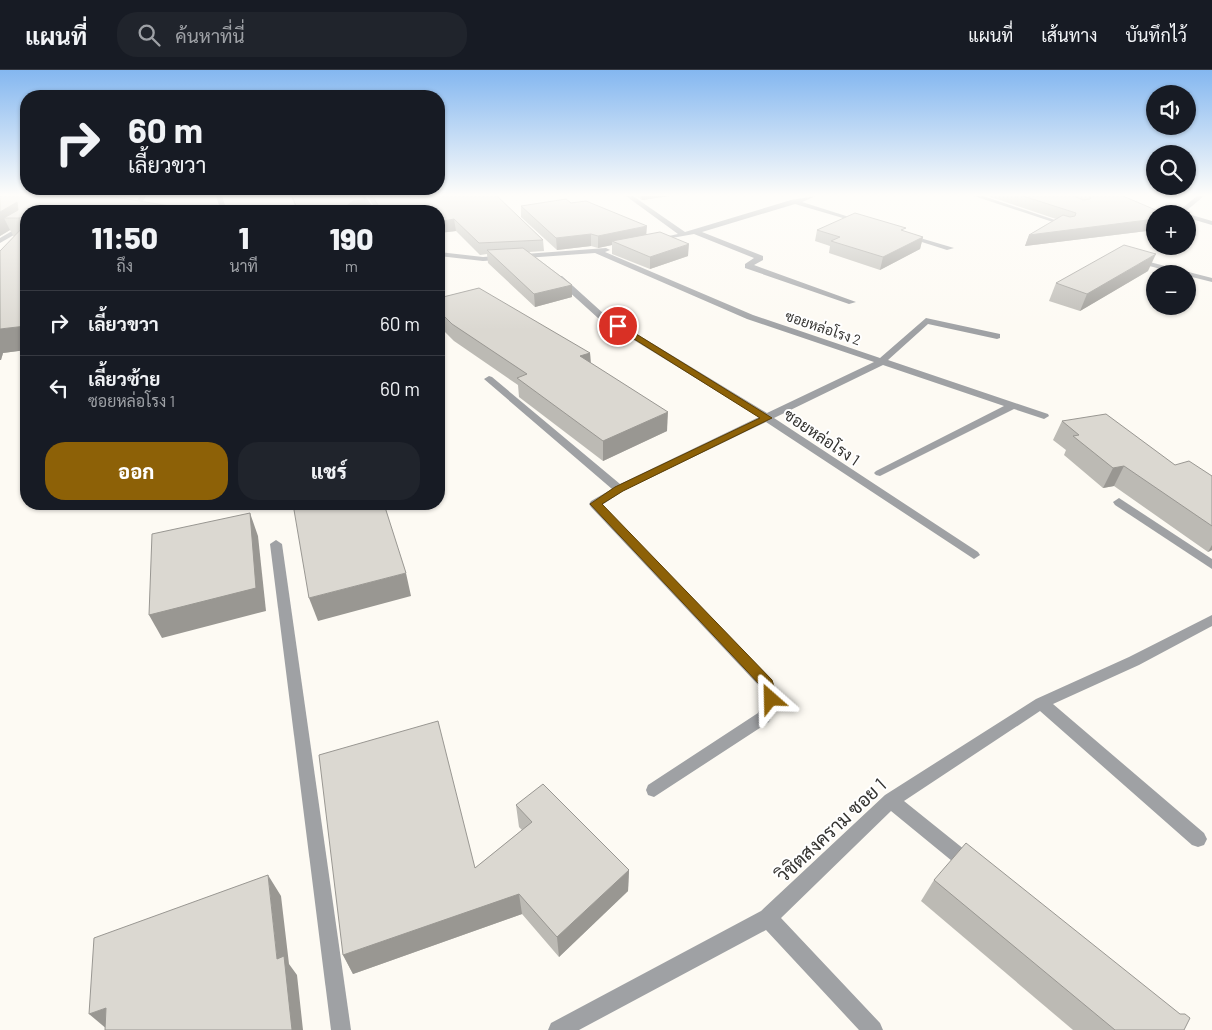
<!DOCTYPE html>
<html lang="th">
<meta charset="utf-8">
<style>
body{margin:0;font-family:Barlow,Sarabun,sans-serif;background:#20242c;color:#f1f3f6;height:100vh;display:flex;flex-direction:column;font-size:19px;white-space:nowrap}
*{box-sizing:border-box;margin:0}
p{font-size:16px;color:#9ea1a6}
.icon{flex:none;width:28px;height:28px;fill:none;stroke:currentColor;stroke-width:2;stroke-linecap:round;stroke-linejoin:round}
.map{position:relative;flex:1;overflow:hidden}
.drawer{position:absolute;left:20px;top:135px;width:425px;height:305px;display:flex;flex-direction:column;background:#171b24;border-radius:20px;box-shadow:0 1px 4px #0004}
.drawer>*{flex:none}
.banner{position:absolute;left:20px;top:20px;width:425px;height:105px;border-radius:20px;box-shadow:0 1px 4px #0004;background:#171b24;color:#f1f3f6;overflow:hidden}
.controls{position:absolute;left:1146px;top:15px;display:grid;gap:10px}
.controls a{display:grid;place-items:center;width:50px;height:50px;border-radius:50%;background:#171b24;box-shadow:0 1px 4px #0004;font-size:25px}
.pin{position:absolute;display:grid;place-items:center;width:42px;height:42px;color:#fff;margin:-21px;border:2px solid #fff;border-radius:50%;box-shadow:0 1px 5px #0007}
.me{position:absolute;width:55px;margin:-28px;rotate:335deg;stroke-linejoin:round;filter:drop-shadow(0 0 4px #0008)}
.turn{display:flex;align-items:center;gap:18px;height:105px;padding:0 25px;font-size:22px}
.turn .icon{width:65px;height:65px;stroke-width:2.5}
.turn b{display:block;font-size:35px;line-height:42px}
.eta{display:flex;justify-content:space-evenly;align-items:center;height:85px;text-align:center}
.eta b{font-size:30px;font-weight:800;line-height:35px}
.primary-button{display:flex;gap:10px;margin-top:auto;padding:10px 25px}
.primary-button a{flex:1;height:58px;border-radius:20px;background:#8d6107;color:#fff;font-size:20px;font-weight:800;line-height:58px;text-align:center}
.primary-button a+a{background:#20242c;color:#f1f3f6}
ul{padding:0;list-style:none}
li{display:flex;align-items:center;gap:15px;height:65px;padding:0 25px;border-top:1px solid #363941}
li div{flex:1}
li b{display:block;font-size:19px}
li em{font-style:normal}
header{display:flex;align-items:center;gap:30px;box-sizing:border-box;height:70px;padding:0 25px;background:#171b24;border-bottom:1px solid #363941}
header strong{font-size:24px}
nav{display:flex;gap:28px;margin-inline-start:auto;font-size:18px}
.search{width:350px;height:45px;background:#20242c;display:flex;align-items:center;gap:12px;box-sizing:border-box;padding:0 18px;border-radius:20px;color:#9ea1a6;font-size:19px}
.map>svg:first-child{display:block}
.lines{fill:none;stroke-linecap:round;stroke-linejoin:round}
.minor{fill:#9fa1a4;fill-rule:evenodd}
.wall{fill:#bcbab4}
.shaded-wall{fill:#999792}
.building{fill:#dbd8d1;stroke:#999792}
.route{fill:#8d6107;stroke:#5c3f05}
.labels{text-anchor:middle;stroke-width:4;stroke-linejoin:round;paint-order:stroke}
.far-street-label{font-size:14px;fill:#343330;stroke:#fff}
.street-label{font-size:16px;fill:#343330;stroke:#fff}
.near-street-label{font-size:19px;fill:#343330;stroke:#fff}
</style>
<header>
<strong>แผนที่</strong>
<div class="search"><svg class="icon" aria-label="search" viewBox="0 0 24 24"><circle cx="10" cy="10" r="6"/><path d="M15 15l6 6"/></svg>ค้นหาที่นี่</div>
<nav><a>แผนที่</a><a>เส้นทาง</a><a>บันทึกไว้</a></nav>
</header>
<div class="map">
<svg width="1212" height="960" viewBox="0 0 1212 960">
<rect width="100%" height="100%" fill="#fdfaf3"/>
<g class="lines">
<g class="minor">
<path d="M140,126H146L137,141H131Z"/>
<path d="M216,126H222L227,141H221Z"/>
<path d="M359,126H365L376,141H370Z"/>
<path d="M626,126H633L685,162L791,130L816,126L802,132L865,152L860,153L795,134L702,162L763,186V190L754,195L856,232L849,234L745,198V194L754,188L694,164L655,171V169L678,164Z"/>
<path d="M974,126H983L1070,155L1065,156Z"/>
<path d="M1197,126H1204L1186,141L1187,144H1181V139Z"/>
<path d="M1188,144L1212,151V155L1188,148Z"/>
<path d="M26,153V158L0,173V168Z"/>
<path d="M906,165H910L954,178L947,180L906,167Z"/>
<path d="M606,178L610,180L605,182L753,245L880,288L926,248L1000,264V268L997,269L928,254L888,290L1048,344L1049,346L1044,349L1014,339L880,406L876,405L874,403L876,401L1004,336L883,295L774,348L978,482L980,485L974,489L766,352L623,421L602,435L772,610L779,629L769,652L654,727L648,725L646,720L648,715L758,643L763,629L760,617L591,437L589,434L591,431L612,419L484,309L489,306L492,307L620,414L759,347L598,248L556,210V206H562L604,244L767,343L874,292L747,249L595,183L483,191L439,186V182L483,187Z"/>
<path d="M1134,188L1212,208V212L1188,206V204H1180L1134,192Z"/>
<path d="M1119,428L1212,489V499L1115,435L1113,432Z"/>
<path d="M276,470L282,474L351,960H331L270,474Z"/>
<path d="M1212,545V556L1139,595L1053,634L1204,763L1207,769L1204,775L1198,777L1192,775L1040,641L904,731L975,788L978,794L975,800L969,803L963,800L891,741L781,848L880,953L883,960H859L766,860L579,960H548L551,953L761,841L885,725L1036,629L1129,587Z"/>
</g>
</g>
<g class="wall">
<path d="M0,126L26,141V280L3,283L1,290L14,167L10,160L0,166Z"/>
<path d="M291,126H362L367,140L362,141H297Z"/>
<path d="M367,126H408L411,129L543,170L544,181L529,182L572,215V227L535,237L488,193L487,184L480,185L456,161L439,163V141H377Z"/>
<path d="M636,126H670L642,130Z"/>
<path d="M988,126H1123L1155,144V160L1025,176L1029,165L1056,149Z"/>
<path d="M571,133L646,164L688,186L650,199L612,184V175L598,178L591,176L557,180L521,147V136Z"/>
<path d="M817,160L905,162L923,167L920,179L880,200L829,183L830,176L815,171Z"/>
<path d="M1148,201L1080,241L1049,231L1056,213Z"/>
<path d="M439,228L590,283L591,293L667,361L603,391L519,327L518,315L454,271L439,256Z"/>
<path d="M1062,351L1175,395L1212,406V480L1208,482L1114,416L1103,418L1064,385L1066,380L1053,370Z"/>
<path d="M516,735L629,800L628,821L559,887L522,844L353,904L343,885L475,798L522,760L519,757Z"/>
<path d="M934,810L1184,960H1073L921,831Z"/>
</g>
<g class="shaded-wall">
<path d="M642,126H670L642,130Z"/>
<path d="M365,130L367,140L340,141L353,131Z"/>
<path d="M17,132L25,148H4L10,160L0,166V142Z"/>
<path d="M454,149L456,161L439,163V152Z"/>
<path d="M1155,149V160L1025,176L1029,165Z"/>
<path d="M647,156L646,168L612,171V175L598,178V166Z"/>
<path d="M591,164V176L557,180L556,168Z"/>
<path d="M923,167L920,179L880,200L883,187Z"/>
<path d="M689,174L688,186L650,199V187Z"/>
<path d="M1156,184L1148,201L1080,241L1087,224Z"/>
<path d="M572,215V227L535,237L534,224Z"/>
<path d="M26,256V280L3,283L1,290H0V259Z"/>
<path d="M590,283L591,301L580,286Z"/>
<path d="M668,342L667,361L603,391V371Z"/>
<path d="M1124,396L1114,416L1103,418L1113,398Z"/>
<path d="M250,443L258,466L266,541L162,568L149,545Z"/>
<path d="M1212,475V480L1208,482Z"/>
<path d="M406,503L411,526L318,551L309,528Z"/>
<path d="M629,800L628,821L559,887L557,867Z"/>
<path d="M268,805L281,826L289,894L297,905L303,960H292L277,889Z"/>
<path d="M519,824L522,844L353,904L343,885Z"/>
<path d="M106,938L108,960L89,944Z"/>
</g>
<g class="building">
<path d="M0,126H108L201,141H26V148H4L18,140L17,132L0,142Z"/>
<path d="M292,126H362L365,130L353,131L340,141H298Z"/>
<path d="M372,126H408L411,129L440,126H497L543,170L479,173L454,149L439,152V141H382Z"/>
<path d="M1023,126H1074L1083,130L1090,129L1091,127L1089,126H1123L1165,144H1155V149L1029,165L1063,145L1070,147L1075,146L1076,143Z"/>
<path d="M566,129L571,133L586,131L647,156L598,166L591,164L556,168L521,136Z"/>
<path d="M855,143L906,158L901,160L923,167L883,187L831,171L840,167L817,160Z"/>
<path d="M26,154V256L0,259V181Z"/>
<path d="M660,162L689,174L650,187L612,171Z"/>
<path d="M1124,175L1156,184L1087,224L1056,213Z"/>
<path d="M523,178L572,215L534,224L487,180Z"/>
<path d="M479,218L590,283L580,286L668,342L603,371L517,308L527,304L452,254L439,241V228Z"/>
<path d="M1106,344L1175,395L1189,391L1212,406V456L1124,396L1113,398L1073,366L1079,365L1062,351Z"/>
<path d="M293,434H384L406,503L309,528Z"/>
<path d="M250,443L256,518L149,545L152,464Z"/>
<path d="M438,651L475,798L532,752L516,735L543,714L629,800L557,867L519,824L343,885L319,685Z"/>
<path d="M966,773L1180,944H1185L1190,948L1184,960H1115L934,810Z"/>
<path d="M268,805L277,889L284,886L292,960H105L106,938L89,944L94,868Z"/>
</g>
<linearGradient id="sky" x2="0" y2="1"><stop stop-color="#84b7f0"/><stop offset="0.48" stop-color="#fefdfa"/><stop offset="1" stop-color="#fefdfa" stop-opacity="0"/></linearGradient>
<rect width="1212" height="260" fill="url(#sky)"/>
<path class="route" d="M615,254H620L772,348L623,421L602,434L772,610L778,629L776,633L771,635L766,633L761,616L590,434L615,417L760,348L615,257Z"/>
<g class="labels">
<g class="far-street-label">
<text transform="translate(823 258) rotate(19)" y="5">ซอยหล่อโรง 2</text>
</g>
<g class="street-label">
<text transform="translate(822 367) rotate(34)" y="6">ซอยหล่อโรง 1</text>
</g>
<g class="near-street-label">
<text transform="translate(831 760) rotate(-43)" y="7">วิชิตสงคราม ซอย 1</text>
</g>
</g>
</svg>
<div class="controls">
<a><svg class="icon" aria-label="sound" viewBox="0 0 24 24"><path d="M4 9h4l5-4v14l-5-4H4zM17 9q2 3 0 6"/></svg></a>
<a><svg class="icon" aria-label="search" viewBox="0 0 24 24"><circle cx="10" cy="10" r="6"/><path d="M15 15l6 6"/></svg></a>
<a>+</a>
<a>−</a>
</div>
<div class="pin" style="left:618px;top:256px;background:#d93025"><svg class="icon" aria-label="arrive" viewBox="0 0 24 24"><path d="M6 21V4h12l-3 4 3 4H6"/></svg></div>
<svg class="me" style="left:771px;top:629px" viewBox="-20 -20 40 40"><path d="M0-17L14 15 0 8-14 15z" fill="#8d6107" stroke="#fff" stroke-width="4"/></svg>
<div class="banner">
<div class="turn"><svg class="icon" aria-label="right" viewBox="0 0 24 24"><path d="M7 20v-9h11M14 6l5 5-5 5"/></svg><div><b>60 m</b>เลี้ยวขวา</div></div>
</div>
<section class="drawer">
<div class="eta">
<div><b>11:50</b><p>ถึง</p></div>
<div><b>1</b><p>นาที</p></div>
<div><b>190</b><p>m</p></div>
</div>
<ul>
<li><svg class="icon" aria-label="right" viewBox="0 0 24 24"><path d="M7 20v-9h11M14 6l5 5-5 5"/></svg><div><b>เลี้ยวขวา</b></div><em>60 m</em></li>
<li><svg class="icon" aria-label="left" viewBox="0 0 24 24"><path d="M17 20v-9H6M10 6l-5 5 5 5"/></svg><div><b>เลี้ยวซ้าย</b><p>ซอยหล่อโรง 1</p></div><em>60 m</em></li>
</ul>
<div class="primary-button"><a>ออก</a><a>แชร์</a></div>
</section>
</div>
